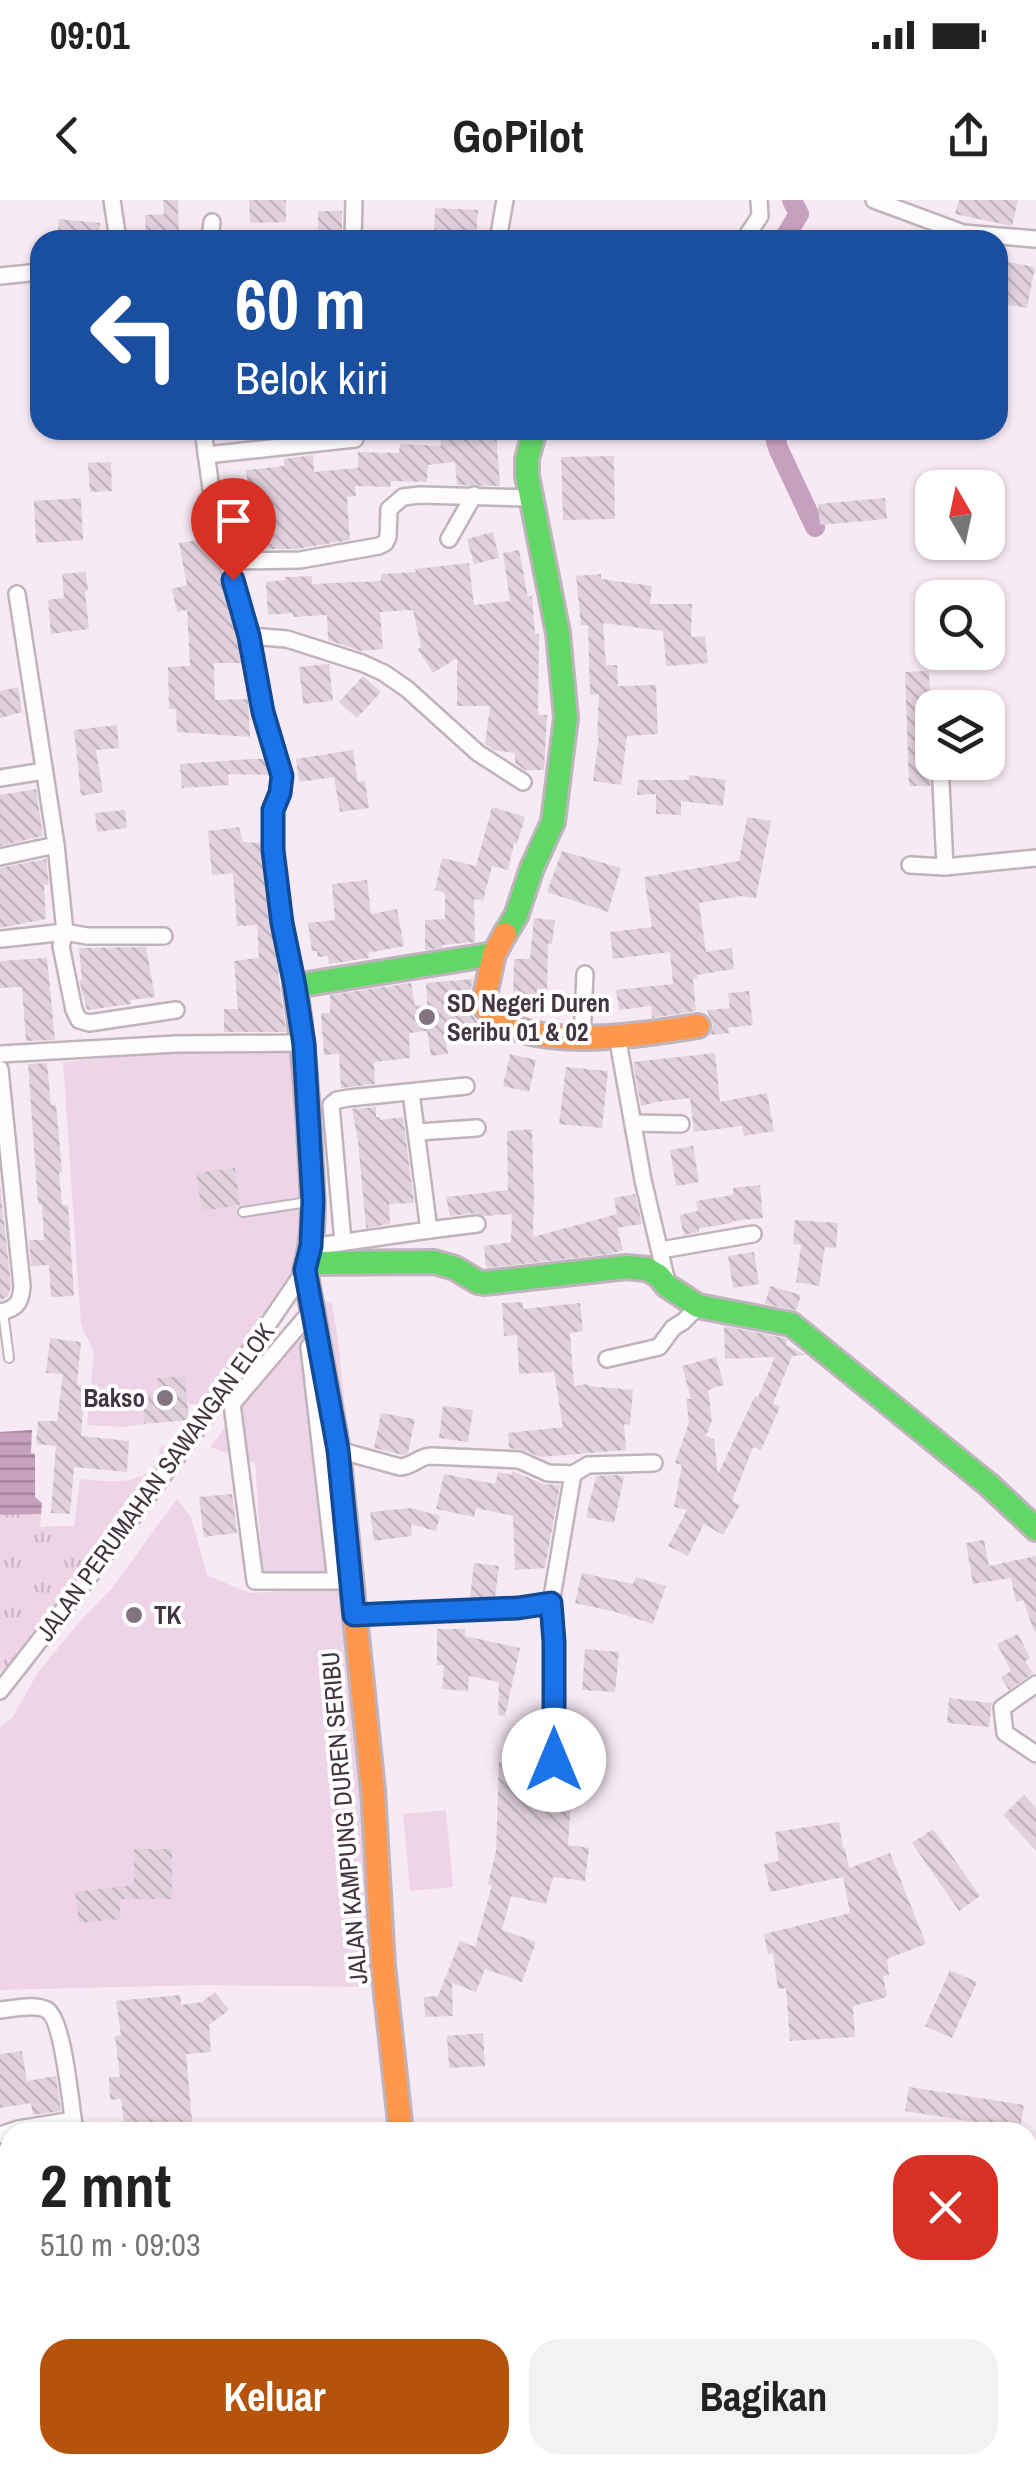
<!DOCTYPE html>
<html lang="id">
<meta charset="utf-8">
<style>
body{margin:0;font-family:"Archivo Narrow",sans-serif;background:#f2f2f2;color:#222;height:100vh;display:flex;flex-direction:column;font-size:38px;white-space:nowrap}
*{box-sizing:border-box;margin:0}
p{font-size:32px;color:#767676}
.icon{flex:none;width:55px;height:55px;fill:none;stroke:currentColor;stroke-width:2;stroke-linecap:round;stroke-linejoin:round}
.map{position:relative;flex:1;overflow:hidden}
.side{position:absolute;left:0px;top:1922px;width:1038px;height:352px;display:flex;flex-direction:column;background:#fff;border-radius:30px 30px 0 0;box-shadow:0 2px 8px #0004}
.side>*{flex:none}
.guide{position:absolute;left:30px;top:30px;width:978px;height:210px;border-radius:30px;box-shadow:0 2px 8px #0004;background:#1a4fa0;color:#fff;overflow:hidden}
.needle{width:65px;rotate:351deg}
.controls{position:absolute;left:915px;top:270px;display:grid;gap:20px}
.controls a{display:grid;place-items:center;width:90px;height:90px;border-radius:20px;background:#fff;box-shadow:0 2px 8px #0004;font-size:50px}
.pin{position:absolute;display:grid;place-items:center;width:85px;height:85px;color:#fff;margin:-102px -42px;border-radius:50% 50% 50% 0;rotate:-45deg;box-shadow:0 0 10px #0007}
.pin .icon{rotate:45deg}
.me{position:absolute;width:110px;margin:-55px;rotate:0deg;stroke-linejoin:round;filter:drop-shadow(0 0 8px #0008)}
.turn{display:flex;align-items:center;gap:35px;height:210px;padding:0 40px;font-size:45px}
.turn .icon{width:130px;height:130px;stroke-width:2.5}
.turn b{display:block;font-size:70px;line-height:85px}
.round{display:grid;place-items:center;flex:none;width:105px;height:105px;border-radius:30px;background:#f2f2f2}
.overview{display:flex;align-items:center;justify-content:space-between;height:170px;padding:0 40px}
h1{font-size:60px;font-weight:700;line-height:75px}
.action{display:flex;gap:20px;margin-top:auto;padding:20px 40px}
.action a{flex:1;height:115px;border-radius:30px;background:#b45309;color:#fff;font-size:40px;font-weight:700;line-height:115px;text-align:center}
.action a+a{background:#f2f2f2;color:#222}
.status{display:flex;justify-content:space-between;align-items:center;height:70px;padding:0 50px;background:#fff;direction:ltr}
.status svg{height:28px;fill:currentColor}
header{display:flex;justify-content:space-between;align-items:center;height:130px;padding:0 40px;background:#fff;font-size:45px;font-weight:700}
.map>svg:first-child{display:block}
.green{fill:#edd5e7}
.park{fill:url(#park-tufts)}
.water{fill:url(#water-rules)}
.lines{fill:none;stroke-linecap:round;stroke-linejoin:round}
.canal{stroke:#c6a1bf;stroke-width:20}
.building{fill:url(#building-back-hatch)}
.lane-casing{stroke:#c0b4bc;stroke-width:12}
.street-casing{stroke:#c0b4bc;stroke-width:20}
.fast-casing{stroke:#c0b4bc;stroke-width:28}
.slow-casing{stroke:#c0b4bc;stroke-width:28}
.lane{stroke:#fefcfd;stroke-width:8}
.street{stroke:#fefcfd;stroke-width:15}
.fast{stroke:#63d668;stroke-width:22}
.slow{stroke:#ff974d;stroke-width:22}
.route-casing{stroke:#114b97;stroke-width:25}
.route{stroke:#1a73e8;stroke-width:18}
.poi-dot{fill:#82757f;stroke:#fff;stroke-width:4}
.labels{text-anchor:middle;stroke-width:8;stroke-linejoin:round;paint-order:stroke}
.poi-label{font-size:25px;font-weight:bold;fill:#433640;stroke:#fff;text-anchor:start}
.street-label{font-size:25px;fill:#433640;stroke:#fff}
</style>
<div class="status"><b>09:01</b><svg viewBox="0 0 49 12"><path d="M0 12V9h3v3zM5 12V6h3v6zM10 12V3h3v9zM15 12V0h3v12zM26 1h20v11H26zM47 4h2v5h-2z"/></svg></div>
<header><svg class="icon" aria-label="back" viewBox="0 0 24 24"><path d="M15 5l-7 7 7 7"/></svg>GoPilot<svg class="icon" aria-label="share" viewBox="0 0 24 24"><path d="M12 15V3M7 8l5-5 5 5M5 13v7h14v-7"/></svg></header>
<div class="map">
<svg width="1036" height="2273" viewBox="0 0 1036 2273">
<defs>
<pattern id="park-tufts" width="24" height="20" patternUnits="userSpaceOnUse" patternTransform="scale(2.5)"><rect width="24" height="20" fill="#edd5e7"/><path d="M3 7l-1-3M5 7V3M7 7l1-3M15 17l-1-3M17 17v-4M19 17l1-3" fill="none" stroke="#ccb7c7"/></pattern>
<pattern id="water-rules" width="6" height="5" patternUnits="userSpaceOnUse" patternTransform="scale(2.5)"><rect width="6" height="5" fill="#c6a1bf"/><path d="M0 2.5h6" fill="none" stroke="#a2849d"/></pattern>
<pattern id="building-back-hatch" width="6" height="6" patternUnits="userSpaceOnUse" patternTransform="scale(2.5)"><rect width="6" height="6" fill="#e1d1dd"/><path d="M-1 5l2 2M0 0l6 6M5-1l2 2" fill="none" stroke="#c2b4bf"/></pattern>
</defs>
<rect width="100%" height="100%" fill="#f8eaf4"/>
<g class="green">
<path d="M306,850L324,1065L215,1211L188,1203L185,1176L158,1192L142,1193L144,1224L123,1227L87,1225L94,1152L81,1125L63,862L188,851Z"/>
<path d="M323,1100L332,1103L339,1147L361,1371L263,1378L255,1263L210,1247Z"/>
<path d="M161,1245L182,1254L106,1372L74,1407L27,1474L0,1471V1314H41L40,1327L74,1326L80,1279C105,1281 142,1288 157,1261C158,1260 161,1246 161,1245Z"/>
<path d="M177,1299L191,1317L207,1375L249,1393L362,1386L395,1771L366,1787L204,1785L0,1790V1527L12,1518L37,1474L80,1421L112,1388Z"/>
<path d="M446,1610L453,1687L410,1691L403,1614Z"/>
</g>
<path class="park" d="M0,1314H41L40,1327L74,1326L82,1361L106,1372L74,1407L27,1474L0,1471Z"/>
<path class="water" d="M32,1230L31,1253L35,1254V1297L42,1303L41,1314L2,1315L0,1314V1232Z"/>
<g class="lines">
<g class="canal">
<path d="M783,40L799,14L792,0"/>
<path d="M773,230L778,248L815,327"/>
</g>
</g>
<g class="building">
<path d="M163,0H178L179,40H146L145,15L164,14Z"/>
<path d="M249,0H286V22L250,23Z"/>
<path d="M959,0H1018L1012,26L955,14Z"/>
<path d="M435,8L478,10L476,40H434Z"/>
<rect x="318" y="11" width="24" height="29"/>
<path d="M59,19L100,23L98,40H57Z"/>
<path d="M998,60L1035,67L1027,108L998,103Z"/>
<path d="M496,232L500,286L457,285L455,262L428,265L427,282L391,281L390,287L355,286L356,296L347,297L350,340L296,349H251V314L246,270L284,266V259L313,255L314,272L358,268V252L399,253L400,244L441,246L440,236Z"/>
<path d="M614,256L615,319L563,320L561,257Z"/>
<path d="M111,262L112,291L90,292L88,263Z"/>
<path d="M81,298L83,340L36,343L34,301Z"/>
<path d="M885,298L887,319L820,325L818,304Z"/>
<path d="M493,332L499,358L474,364L467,339Z"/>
<path d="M210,338L238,439L243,463H214L215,500L248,499L250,537L177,532L176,509H169L168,467L190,466L187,410L177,412L172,389L187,385L179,343Z"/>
<path d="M519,350L528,397L532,396L535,434H539L538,515H547L544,570H525L515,563V553L494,550L485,544L490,506H457V458L433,473L418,449L421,447L413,410L380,412L383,449L361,451L328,440L327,415L293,417V413L268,415L266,382L285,380V377L312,376V384L381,381V374L416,372L415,369L469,363L474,405L510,401L503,353Z"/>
<path d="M86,372L88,391H85L89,429L51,434L48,400L64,398L62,374Z"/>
<path d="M601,374V379L652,386L650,404H692L691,437L705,436L708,463L666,466L663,431L603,423L606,465H617L618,486L656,485L658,534L627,536L621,585L593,581L599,535H597L599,494L590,495L588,425H581L576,376Z"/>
<path d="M329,464L333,501L303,504L299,467Z"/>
<path d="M929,471L932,554L929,563L930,586H909L905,472Z"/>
<path d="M363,476L381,492L357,518L339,502Z"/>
<path d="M18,487L22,512L0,518V491Z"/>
<path d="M117,525L119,548L96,550L103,592L81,596L74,530Z"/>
<path d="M353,550L358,582L365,581L369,608L340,612L334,577L299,582L296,559Z"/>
<path d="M252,559H266L270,575L228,574L229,585L182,588L180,564Z"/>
<path d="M689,575L726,580L723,606L681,601V615L656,614V594L637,595L638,580H689Z"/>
<path d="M36,589L43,636L0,646V595Z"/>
<path d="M492,607L525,617L517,644L514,643L508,670L492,666L483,701L474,699L475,742L442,745V748L425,750V720L445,719V693L435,690L442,658L476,666Z"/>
<path d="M125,610L127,628L97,632L95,613Z"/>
<path d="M747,617L771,621L756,698L741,696L699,703L706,752L732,748L734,769L697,775V778L693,779L696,811L652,818L651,806L619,810L616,790L673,784L670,752L613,759L610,732L652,727L644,677L739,661Z"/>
<path d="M239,627L243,642L261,643L270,724L280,772H278L286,832H224V809H238L234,761L259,758L257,725L237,726L233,673L212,675L208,631Z"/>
<path d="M562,651L621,668L608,712L547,692Z"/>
<path d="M46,659L49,685H44L46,719L0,728V668Z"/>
<path d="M367,680L371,714L397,709L404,746L368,753L369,758L329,764L328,756L317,757V751H312L308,723L335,720L332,684Z"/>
<path d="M534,718L555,720L552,744L548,743L547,801L513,800L514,759H530Z"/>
<path d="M146,747L155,797L130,800L131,804L87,810L79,780H82L79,748Z"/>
<path d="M47,758L55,840L26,841L22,787L0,788V761Z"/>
<path d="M473,779L468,802L470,812L479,824L480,838L446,841L448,854L431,856L427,831L409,833L410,858L374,862L375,884L341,888L339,854L324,855L321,813H330V795L411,783L415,806L427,805L426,783Z"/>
<path d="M749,791L753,825L728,828L729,833L710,835L713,825L707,810L730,808L728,793Z"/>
<path d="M715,853L720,902L767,893L774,931L744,936L742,926L694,932L690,898L657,902L641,906L633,862Z"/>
<path d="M510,854L536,860L529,892L503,886Z"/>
<path d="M47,863L51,905H56L62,972L59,973L62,1005H68L74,1096L51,1097L49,1065L31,1066L29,1040H44L42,1004H38L28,864Z"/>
<path d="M566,867L608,871L602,928L559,924Z"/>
<path d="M376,907V917H379L380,920L403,917L414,1003L389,1004L390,1024L366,1028L358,941L352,909Z"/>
<path d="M532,929L534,994L533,1037L617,1014L614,998L635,994L642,1024L617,1028L623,1050L610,1054L486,1068L484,1046L511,1042L512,1014L485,1016L476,1013L450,1016L446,997L508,990L507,931Z"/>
<path d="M693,946L699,982L676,986L670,950Z"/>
<path d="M235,968L240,1005L202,1011L196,973Z"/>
<path d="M0,985L11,1086L8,1097L0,1100Z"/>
<path d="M760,985L763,1018L733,1021V1023L699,1028V1032L684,1035L679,1015L698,1011L696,1001L733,995V988Z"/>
<path d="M795,1020L838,1023L836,1048L825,1047L819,1086L796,1082L801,1045L793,1044Z"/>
<path d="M754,1052L759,1084L733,1088L728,1056Z"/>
<path d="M770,1086L801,1095L796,1110L765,1104Z"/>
<path d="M523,1102V1109L580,1103L583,1131L570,1133L574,1186L588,1184V1186L633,1190L630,1225L624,1224L626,1250L541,1257L523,1250L509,1248L508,1233L563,1227L554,1172L519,1174L517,1135L504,1136L502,1103Z"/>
<path d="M724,1126L784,1138L787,1140L786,1145L806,1155L792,1156L773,1204L780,1207L761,1250L753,1247L732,1301L740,1305L723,1335L704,1324L688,1356L668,1346L687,1310L674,1307L682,1265L675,1263L689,1222L686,1199H691L682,1166L716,1157L724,1185L708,1190L712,1220L706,1236L714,1239L718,1274L755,1196L758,1197L775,1157L725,1159Z"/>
<path d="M50,1138L81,1142L77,1185L85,1186L81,1236L129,1241L127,1272L74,1267L70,1314L51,1313L56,1246L36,1244L38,1221H57L63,1174L46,1173Z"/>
<path d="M185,1176L189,1220L144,1224L142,1193L158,1192L157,1178Z"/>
<path d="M443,1206L473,1210L468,1242L439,1238Z"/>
<path d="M381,1213L415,1219L408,1253L403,1255L374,1248Z"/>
<path d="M512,1271L544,1284L560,1285L545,1368L515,1370L513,1316L476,1308L474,1317L436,1309L444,1274L495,1284L498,1272L512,1275Z"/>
<path d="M617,1275L624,1277L614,1323L586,1317L596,1276Z"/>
<path d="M232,1294L237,1333L204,1337L199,1297Z"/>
<path d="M411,1308L440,1316L436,1331L411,1324L412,1336L374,1341L370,1312Z"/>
<path d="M984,1340L989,1366L1036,1356V1431H1034L1023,1400L1016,1402L1011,1378L973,1384L966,1343Z"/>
<path d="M474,1363L499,1366L495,1398H470Z"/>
<path d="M582,1373L633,1384L636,1377L666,1386L653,1424L616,1412L575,1403Z"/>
<path d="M437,1429H465V1436L520,1448L505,1516L498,1515L499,1482L469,1476L468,1491L442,1489L444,1465H437Z"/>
<path d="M1018,1434L1030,1458L1025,1461L1033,1473L1009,1490L1001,1477L1011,1471L997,1444Z"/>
<path d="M585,1449L619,1452L615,1492L582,1490Z"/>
<path d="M949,1498L992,1503L989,1527L947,1523Z"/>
<path d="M499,1562L544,1565L553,1571L563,1566H573L568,1645L589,1648L585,1681L553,1677L546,1704L511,1696L502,1730L536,1742L522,1782L485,1769L476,1792L452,1783L453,1816L425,1817L424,1797L438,1796L460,1741L475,1747L492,1685L488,1684L496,1651Z"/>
<path d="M1024,1595L1036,1608V1650L1003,1615Z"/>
<path d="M839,1622L843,1648H845L849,1668L890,1653L926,1744L887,1759L889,1775L883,1776L887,1797L853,1806L855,1837L790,1841L786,1788L778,1789L773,1753L768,1754L764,1734L850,1713L843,1677L770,1692L764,1664L779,1661L775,1632Z"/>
<path d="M933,1629L980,1696L959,1711L912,1643Z"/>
<path d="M134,1649H172V1699H119L121,1719L79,1723L75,1692L134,1685Z"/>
<path d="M950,1770L977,1782L952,1838L925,1826Z"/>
<path d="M215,1792L229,1810L209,1825L211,1852L186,1854L193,1932H146V1930L125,1932L121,1899L110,1900L109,1877H120L115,1836L121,1835L116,1801L180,1795L181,1805L202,1802Z"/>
<path d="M483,1833L485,1866L449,1868L447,1836Z"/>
<path d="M22,1851L27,1881L56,1876L61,1911L33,1915L31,1903L0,1908V1854Z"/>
<path d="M909,1887L1024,1905L1020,1929L905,1911Z"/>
</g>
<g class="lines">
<defs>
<g id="lane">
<path d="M243,1012L308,1002"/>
<path d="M3,1112L9,1158"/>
</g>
<g id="street">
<path d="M112,0L118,40"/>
<path d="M874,0L963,33L1036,39"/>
<path d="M210,40L212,22"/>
<path d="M353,40L354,0"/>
<path d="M498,40L505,0"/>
<path d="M744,40L760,16L759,0"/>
<path d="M0,76L40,72"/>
<path d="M203,230L211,289L227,361L249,436L263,513L280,566L282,576L280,593L273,610V651L281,723L295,786"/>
<path d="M206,255L355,239"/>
<path d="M449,339L474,295"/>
<path d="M227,361L300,360L379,346L385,343L388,337L389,309L403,297L420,295L531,298"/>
<path d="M17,394L56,645L65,732L87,736H164"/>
<path d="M249,436L287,439L362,463L384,473L407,489L478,553L523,582"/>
<path d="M940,562L945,667"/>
<path d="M0,578L44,571"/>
<path d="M0,657L56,645"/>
<path d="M910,665L945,667L1036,658"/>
<path d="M2,739L65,732L61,746L74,810L79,820L89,823L176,810"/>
<path d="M617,836L643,980L667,1082"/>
<path d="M582,837L585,774"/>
<path d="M0,854L176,844L304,843"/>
<path d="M0,869L22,1086C21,1102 17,1109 0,1112"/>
<path d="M633,923L681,924"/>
<path d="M418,932L477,928"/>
<path d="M429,1030L477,1024"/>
<path d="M343,1042L331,905L337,900L349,898L466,886"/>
<path d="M311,1047L429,1030L411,893"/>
<path d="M661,1050L753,1034"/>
<path d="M306,1117L232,1204L255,1381H336L309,1147"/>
<path d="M607,1159L659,1147L673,1128L684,1121L698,1106"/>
<path d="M338,1250L400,1267C412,1267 419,1256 431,1256L519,1260L548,1273L573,1274"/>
<path d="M551,1403L555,1442L554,1560"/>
<path d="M354,1415L518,1408L551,1403L573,1274L588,1265L654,1263"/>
<path d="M1036,1484L1002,1508L1005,1533L1036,1554"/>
<path d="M0,1491L89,1377L194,1233L305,1070"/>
<path d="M0,1810C13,1809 35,1803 47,1810C64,1820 71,1910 75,1932"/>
<path d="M0,1935L18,1929L73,1920"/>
<path d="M0,1977L10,2012"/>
<path d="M0,2166L10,2165"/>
<path d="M135,2265L136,2273"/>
<path d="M258,2265V2273"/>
<path d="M54,2273V2265"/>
<path d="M330,2273V2265"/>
</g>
<g id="fast">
<path d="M505,734L516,716L532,668L553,622L566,518L558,433L527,276V259L535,230"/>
<path d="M307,1063L434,1062L455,1068L478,1082L484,1083L626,1067L647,1069L659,1076L667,1086L698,1106L791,1124L989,1285L1036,1329"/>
<path d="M343,1301L338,1250L305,1070C317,1029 312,989 310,947C307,893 303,840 295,786L494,754"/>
</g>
<g id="slow">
<path d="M505,734L494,754L483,804C517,857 645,834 698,826"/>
<path d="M343,1301L373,1590L383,1765L401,1932"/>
</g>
</defs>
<use href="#lane" class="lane-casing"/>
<use href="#street" class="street-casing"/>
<use href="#fast" class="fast-casing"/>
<use href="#slow" class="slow-casing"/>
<use href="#lane" class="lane"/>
<use href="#street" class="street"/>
<use href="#fast" class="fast"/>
<use href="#slow" class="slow"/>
</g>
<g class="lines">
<defs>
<path id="route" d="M233,380L249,436L263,512L282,576L280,593L273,610V650L282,723L295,786L304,844L313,1001L311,1046L305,1070L338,1250L354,1415L518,1408L551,1403L554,1442V1560"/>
</defs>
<use href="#route" class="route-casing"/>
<use href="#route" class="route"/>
</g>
<g class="poi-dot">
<circle cx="427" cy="817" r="10"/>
<circle cx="165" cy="1198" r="10"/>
<circle cx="134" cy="1415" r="10"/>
</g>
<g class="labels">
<g class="poi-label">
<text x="447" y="812">SD Negeri Duren<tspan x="447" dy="29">Seribu 01 &amp; 02</tspan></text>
<text x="145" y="1207" text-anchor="end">Bakso</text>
<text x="154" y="1424">TK</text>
</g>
<g class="street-label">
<text transform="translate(155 1282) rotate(-54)" y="9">JALAN PERUMAHAN SAWANGAN ELOK</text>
<text transform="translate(344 1618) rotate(-95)" y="9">JALAN KAMPUNG DUREN SERIBU</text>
</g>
</g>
</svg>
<div class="controls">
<a><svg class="needle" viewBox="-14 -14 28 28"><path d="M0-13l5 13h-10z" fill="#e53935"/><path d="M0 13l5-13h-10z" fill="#767676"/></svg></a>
<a><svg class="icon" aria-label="search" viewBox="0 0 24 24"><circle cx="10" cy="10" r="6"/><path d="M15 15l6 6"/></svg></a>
<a><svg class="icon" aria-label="layers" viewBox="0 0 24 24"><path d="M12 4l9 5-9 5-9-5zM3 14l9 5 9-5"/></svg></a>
</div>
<div class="pin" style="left:233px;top:380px;background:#d93025"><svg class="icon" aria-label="arrive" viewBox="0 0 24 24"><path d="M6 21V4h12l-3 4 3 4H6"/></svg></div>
<svg class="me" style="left:554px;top:1560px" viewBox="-20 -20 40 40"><circle r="19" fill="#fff"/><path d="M0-13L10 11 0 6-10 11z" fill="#1a73e8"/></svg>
<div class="guide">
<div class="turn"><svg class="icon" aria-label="left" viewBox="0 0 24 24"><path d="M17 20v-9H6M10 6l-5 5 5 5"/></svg><div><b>60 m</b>Belok kiri</div></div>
</div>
<section class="side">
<div class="overview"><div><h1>2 mnt</h1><p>510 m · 09:03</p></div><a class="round" style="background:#d93025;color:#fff"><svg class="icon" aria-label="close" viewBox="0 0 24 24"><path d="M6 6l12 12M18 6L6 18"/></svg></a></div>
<div class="action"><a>Keluar</a><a>Bagikan</a></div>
</section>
</div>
